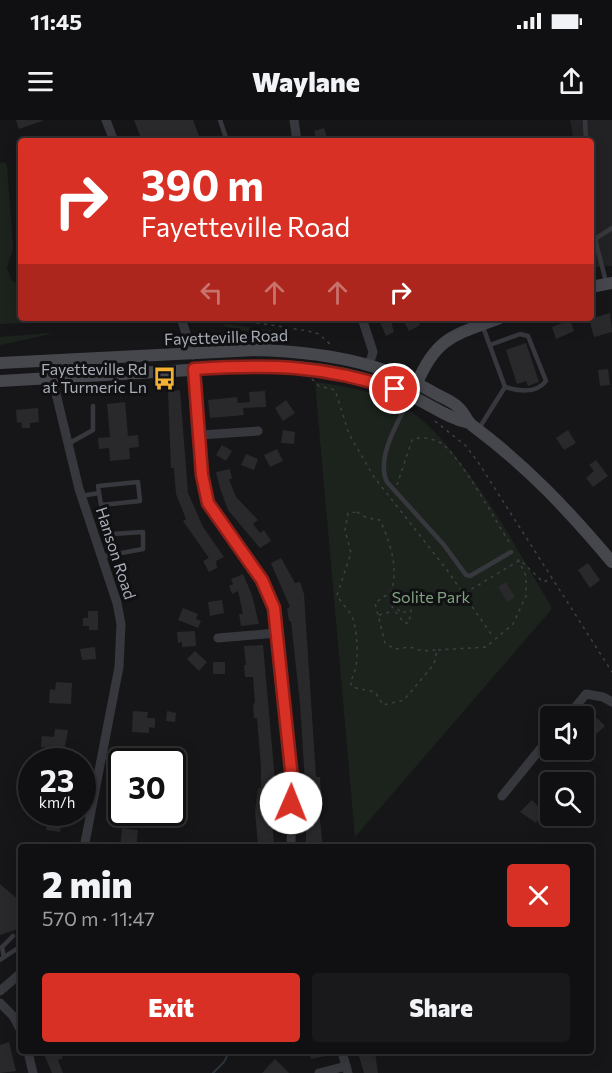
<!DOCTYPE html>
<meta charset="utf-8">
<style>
body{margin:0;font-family:Commissioner,sans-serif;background:#19191b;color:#f1f3f6;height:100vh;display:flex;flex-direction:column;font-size:22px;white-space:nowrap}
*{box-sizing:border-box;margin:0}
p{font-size:20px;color:#9c9d9f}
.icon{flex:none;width:33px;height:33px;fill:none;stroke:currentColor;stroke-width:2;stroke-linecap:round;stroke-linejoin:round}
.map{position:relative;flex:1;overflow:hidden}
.panel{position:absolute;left:18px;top:724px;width:576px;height:210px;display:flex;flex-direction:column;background:#101012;border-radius:6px;box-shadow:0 3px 15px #0003,0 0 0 2px #303032}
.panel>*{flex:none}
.banner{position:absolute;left:18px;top:18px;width:576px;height:183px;border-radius:6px;box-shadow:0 3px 15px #0003,0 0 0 2px #303032;background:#d93025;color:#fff;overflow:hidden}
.tools{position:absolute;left:540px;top:586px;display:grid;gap:12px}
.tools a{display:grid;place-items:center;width:54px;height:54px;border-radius:6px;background:#101012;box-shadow:0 3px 15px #0003,0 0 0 2px #303032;font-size:30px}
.speed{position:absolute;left:18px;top:628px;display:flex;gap:12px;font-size:30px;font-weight:700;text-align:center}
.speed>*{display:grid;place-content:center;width:78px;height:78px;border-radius:50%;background:#101012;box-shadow:0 3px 15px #0003,0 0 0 2px #303032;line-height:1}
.speed small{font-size:15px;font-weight:400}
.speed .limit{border:3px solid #111;border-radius:9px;background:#fff;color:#111}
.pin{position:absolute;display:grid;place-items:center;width:51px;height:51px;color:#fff;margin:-26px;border:3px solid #fff;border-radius:50%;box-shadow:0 2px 6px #0007}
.me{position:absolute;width:66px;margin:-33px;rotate:1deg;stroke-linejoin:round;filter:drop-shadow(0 0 4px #0008)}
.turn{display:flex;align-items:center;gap:21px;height:126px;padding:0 24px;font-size:27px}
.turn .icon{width:78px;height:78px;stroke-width:2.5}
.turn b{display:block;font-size:42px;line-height:51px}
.lanes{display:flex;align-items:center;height:57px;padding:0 24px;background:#0003;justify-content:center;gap:30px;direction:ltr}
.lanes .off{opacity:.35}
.round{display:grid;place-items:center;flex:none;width:63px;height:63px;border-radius:6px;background:#19191b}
.overview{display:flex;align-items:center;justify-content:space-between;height:102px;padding:0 24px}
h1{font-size:36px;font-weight:800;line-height:45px}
.cta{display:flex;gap:12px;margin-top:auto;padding:12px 24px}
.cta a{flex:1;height:69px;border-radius:6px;background:#d93025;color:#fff;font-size:24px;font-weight:800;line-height:69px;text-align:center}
.cta a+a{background:#19191b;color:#f1f3f6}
.status{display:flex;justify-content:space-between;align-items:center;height:42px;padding:0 30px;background:#101012;direction:ltr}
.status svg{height:16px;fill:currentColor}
header{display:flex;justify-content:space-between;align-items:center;height:78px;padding:0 24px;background:#101012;font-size:27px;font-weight:800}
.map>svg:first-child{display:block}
.built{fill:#222225}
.green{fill:#1c231d}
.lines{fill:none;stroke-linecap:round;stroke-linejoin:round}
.stream{stroke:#2c353c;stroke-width:2}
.building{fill:#29292c}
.path{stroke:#3d3f44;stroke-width:1.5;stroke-dasharray:3 4.5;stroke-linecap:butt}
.lane{stroke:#37383d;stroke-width:4.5}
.street{stroke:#37383d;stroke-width:9}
.secondary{stroke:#45474d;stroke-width:12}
.route-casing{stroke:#8d1f18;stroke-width:15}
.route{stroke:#d93025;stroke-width:10}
.labels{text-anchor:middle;stroke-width:6;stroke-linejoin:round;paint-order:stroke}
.street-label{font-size:16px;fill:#a8adb8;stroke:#111113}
.poi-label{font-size:16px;fill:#a8adb8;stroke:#111113;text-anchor:end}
.park-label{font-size:16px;fill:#7fa381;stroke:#111113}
</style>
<div class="status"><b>11:45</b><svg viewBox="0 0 49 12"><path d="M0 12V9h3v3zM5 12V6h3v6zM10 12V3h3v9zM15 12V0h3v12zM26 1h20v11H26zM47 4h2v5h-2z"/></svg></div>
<header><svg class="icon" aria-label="menu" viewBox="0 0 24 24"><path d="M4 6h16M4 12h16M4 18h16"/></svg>Waylane<svg class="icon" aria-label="share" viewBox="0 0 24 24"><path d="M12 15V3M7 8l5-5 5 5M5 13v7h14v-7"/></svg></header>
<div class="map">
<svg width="612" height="953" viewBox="0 0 612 953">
<rect width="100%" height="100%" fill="#161618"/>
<path class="built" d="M570,0H612V146L596,147L591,119V21H574Z"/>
<g class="green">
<path d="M4,42L7,45L13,129L7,148L12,161L21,164V198H134L0,204V43Z"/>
<path d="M226,204L283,212L286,214L250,212L223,206Z"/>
<path d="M47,213L51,214L0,225V217Z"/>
<path d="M315,262C344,266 381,272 406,288C461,323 517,430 551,486V490L355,717Z"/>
</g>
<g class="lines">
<path class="stream" d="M213,953L224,942L229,932"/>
</g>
<g class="building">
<path d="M16,0H42V1L19,9Z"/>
<path d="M134,0H193L201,21H142Z"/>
<path d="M324,8L328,21H317L314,11Z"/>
<path d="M610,193L612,212L594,217L589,199Z"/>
<path d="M390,198L394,212L386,216L379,200Z"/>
<path d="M402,198H417L420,205L409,211Z"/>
<path d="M570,200L574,211L556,219L552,207Z"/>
<path d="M526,223L539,262L528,266L526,261L517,264L506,230Z"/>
<path d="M608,249L610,265L600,266L598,250Z"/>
<path d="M180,270L188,373L203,407L224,437L216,441L217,448L209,452L203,441L209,438L183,401L186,399L176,374L174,348H171L168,272Z"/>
<path d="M265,271L266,287L243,288L244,295L210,298L208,280L237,277L238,283L250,282L249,272Z"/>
<path d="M286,280L295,293L283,301L275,288Z"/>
<path d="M125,282L128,316L138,315L139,327L129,328L130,339L110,341L109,328L99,329L98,318L110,317L107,284Z"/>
<path d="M38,288L39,302L30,303V308H22L21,302L17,303L16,290Z"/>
<path d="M283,310L295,312L294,324L281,323Z"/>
<path d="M568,310L576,323L564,330L556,318Z"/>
<path d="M222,325L232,331L226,341L216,335Z"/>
<path d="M277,329L283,341L270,347L264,335Z"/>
<path d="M246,334L258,339L254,350L241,345Z"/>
<path d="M596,340L608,356L593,367L586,358L594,351L589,345Z"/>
<path d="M230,349L232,359H229L236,377L258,400L253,404L260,413L264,410L271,421L260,428L228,390L220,368L216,352Z"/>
<path d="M281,438L295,463L300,462L304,474L316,657H320L322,689L319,690L323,728H306V677L300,584L291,501H289L287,488L290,487L271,443Z"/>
<path d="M588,443L600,460L590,468L578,450Z"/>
<path d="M243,454L252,475L259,504L241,506L239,494H243L238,471L232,474L229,466L233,464L231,459Z"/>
<path d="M506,462L515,477L507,482L498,467Z"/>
<path d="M222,480L224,493L210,496L208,482Z"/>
<path d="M183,488L198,494L196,499L201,501L198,508L178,500Z"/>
<path d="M88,491H98V510H89V506H83V498H88Z"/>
<path d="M195,511L196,526L182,527V522L178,523L177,512Z"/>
<path d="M263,525L275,661L274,684H271L274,725L258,726L255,691L258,668H261V646L257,598H254L253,584L255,583L253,557H245L244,545H246L244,526Z"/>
<path d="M95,527L96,539L82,540L80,529Z"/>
<path d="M195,531L207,542L199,551L187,539Z"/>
<rect x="213" y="542" width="12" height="12"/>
<path d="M56,562L72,563L71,584L49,583L50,569L55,570Z"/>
<path d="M133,591L148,592L147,598H155V608L149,607V613L132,612Z"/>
<path d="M167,591L176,593L175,602L166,601Z"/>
<path d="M597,598L605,606L593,617L585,608Z"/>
<path d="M55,609L68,610L63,638L46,637L47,628L41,627L42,616L54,617Z"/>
<path d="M532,680L543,691L536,703L520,692Z"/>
<path d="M49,693H63L60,712L46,710Z"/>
<path d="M122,708L138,710L136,728H120Z"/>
<path d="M0,764L21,782V808L0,815Z"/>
<path d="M9,922L16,951L0,953V925Z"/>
<path d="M43,932H60L63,938L58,940L63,953H52Z"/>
<path d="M309,932H334L335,934L311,939Z"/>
<path d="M365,932H375L378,953H364L358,933Z"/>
<path d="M275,939L289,953H262Z"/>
</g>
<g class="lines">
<g class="path">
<path d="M227,198L308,211L319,214L332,226"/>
<path d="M312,259L319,266L335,270L349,314L374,357L447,450L493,517"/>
<path d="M435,301L466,326L478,342L612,552"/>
<path d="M397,365L412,320C419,316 431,318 439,322C458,331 497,404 511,425"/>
<path d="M357,392L367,398L380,400C390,422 399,448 391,472L375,483L385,523L395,529L410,527L422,531L437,530L434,544L404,580L383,585L375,572L352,567L350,561C360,550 358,514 353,499C350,491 341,483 337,475L351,433L345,410L348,393Z"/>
<path d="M465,473L520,440L543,462L552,459"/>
<path d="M393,483L401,493L411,490L409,503H404L392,487Z"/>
<path d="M379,495L394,491"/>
<path d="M438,530L486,527L513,504L526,476V456L516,435"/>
</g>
<g class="lane">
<path d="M220,0L227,21"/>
<path d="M585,0L586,21"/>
<path d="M591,103L606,162"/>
<path d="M595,119L612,108"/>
<path d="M490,225L520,214L528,216L546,261C536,274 519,271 505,267"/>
<path d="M411,276C400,299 375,337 387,362L444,425L466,455L470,456L511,432"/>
<path d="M478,310L505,267L483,207"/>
<path d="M68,324L93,310V286"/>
<path d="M138,362L140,381L101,385L98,366Z"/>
<path d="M81,376L99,373"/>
<path d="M100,437L143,429V412L112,414L115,432"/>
<path d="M20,813H21"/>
<path d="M4,837L2,827L13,816"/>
<path d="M0,840L21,826"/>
</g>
<g class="street">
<path d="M106,0L114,21"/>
<path d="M294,0L297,21"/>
<path d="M181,198L193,235"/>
<path d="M362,198L373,232L369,245"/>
<path d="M194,249L206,376L220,403L262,461L274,488L292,659L291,728"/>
<path d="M52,257L79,369L117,483L121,504L119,547L84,728"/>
<path d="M200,315L258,311"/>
<path d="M218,518L276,513"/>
<path d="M567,597L586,574L603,577L612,582"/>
<path d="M502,676L550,617"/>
<path d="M0,871L21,853"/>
<path d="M0,883L13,896L21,911"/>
<path d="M28,932L33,953"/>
<path d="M342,932L348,953"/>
<path d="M319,953L346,946"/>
</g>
<g class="secondary">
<path d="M591,167L612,163"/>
<path d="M0,243L257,230C321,232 380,241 436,274C443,278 454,282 459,288C465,293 466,301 473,306C528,347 568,390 612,442"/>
<path d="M0,261L258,246C310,245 364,254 411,276C431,285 447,298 469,303"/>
<path d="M417,263C437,216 455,215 500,198"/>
</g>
</g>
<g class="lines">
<defs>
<path id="route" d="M291,683L292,659L274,488L262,460L208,383L202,355L194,249C270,244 321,245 395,269"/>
</defs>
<use href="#route" class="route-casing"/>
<use href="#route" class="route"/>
</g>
<defs>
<symbol id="bus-bare" viewBox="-9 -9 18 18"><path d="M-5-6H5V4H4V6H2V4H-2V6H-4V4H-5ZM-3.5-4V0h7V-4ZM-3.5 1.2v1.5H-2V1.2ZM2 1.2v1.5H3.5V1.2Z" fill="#f2b134" stroke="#111113" stroke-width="2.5" paint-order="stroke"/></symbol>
</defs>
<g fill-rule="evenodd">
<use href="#bus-bare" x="148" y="242" width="33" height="33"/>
</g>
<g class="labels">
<g class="street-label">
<text transform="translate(226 217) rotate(-2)" y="6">Fayetteville Road</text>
<text transform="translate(116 433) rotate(72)" y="6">Hanson Road</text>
</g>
<g class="poi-label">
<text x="147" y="255">Fayetteville Rd<tspan x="147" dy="18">at Turmeric Ln</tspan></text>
</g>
<g class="park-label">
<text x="431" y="483">Solite Park</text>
</g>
</g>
</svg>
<div class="tools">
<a><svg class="icon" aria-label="sound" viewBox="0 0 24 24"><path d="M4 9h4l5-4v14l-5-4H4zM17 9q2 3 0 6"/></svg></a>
<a><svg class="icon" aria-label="search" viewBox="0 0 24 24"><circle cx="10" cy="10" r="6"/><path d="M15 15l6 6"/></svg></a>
</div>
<div class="speed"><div>23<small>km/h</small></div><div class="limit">30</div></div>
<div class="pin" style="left:395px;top:269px;background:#d93025"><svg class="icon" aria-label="arrive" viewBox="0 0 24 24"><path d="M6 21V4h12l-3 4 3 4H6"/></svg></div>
<svg class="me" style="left:291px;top:683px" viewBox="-20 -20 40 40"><circle r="19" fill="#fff"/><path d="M0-13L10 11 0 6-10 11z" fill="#d93025"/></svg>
<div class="banner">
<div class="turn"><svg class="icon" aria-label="right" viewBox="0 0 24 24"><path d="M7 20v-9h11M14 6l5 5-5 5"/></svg><div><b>390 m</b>Fayetteville Road</div></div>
<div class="lanes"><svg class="icon off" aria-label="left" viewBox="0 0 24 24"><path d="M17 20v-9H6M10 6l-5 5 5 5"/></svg><svg class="icon off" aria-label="ahead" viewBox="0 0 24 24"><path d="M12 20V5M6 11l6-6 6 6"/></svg><svg class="icon off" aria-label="ahead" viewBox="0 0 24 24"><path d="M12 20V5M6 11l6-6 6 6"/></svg><svg class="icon" aria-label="right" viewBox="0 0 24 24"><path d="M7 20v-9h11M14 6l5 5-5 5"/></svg></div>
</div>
<section class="panel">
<div class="overview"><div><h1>2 min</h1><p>570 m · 11:47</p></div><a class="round" style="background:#d93025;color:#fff"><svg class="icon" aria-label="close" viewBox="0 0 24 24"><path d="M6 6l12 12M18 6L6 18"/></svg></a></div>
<div class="cta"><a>Exit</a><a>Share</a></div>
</section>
</div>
